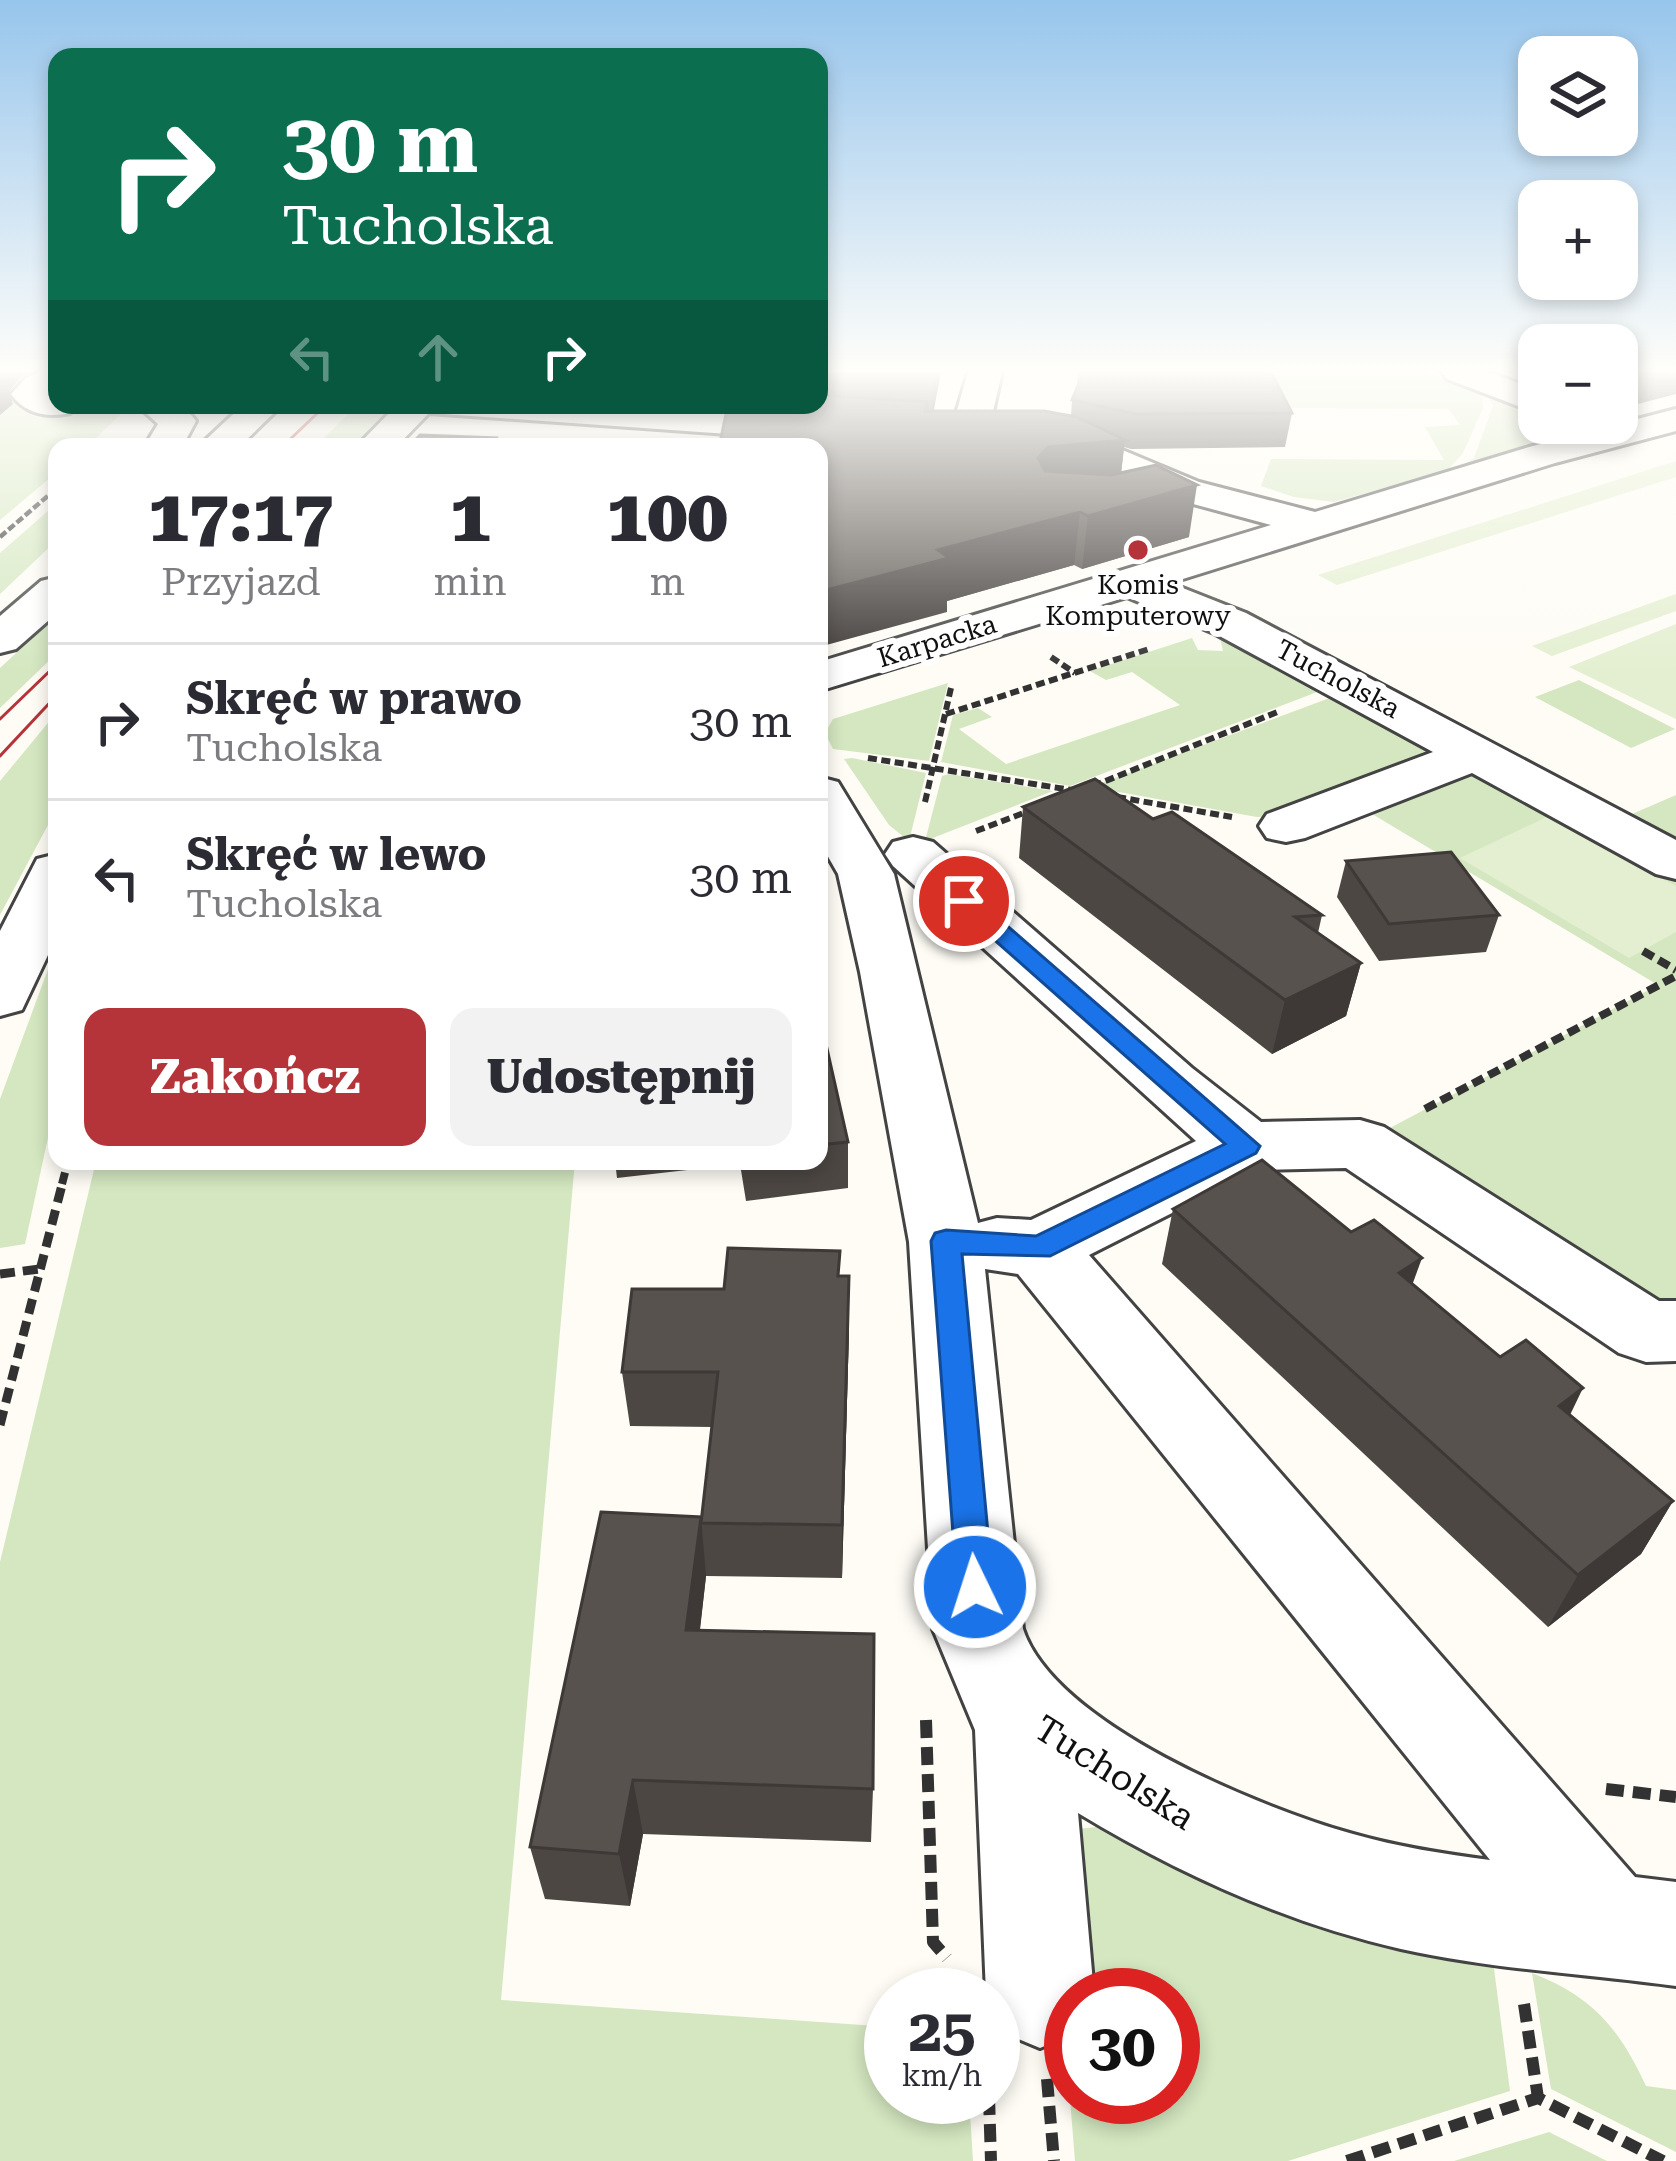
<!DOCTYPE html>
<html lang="pl">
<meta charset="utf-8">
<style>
body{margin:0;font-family:"Roboto Serif",serif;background:#f2f2f3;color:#2b2b33;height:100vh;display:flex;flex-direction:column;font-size:45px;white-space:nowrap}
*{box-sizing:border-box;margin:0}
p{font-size:39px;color:#7c7c81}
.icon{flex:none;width:66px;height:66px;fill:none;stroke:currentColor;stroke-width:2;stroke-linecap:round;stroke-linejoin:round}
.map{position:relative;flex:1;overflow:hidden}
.drawer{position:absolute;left:48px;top:438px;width:780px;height:732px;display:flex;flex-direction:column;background:#fff;border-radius:24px;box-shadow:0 6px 18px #0003}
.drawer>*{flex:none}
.banner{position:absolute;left:48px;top:48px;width:780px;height:366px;border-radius:24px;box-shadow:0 6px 18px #0003;background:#0b6e4f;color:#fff;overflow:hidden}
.controls{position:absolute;left:1518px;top:36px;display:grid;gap:24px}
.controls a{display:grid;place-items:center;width:120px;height:120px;border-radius:24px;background:#fff;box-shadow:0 6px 18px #0003;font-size:60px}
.speed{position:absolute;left:864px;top:1968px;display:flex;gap:24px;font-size:60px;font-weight:700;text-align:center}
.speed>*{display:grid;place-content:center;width:156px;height:156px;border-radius:50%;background:#fff;box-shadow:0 6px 18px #0003;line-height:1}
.speed small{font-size:30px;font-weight:400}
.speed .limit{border:18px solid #d22;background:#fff;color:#111}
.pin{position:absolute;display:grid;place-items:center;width:102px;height:102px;color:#fff;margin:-51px;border:6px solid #fff;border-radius:50%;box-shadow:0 3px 12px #0007}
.me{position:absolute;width:132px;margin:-66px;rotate:356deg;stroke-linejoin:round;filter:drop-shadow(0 0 9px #0008)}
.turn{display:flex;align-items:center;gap:42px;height:252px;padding:0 36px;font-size:54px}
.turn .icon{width:156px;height:156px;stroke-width:2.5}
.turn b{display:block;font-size:84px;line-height:102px}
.lanes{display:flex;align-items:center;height:114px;padding:0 36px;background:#0003;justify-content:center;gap:60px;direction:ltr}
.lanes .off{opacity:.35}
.eta{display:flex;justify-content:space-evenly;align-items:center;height:204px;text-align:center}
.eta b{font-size:72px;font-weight:800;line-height:84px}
.primary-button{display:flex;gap:24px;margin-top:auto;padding:24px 36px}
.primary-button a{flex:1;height:138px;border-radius:24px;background:#b5343a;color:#fff;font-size:48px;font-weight:800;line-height:138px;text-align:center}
.primary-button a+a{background:#f2f2f3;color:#2b2b33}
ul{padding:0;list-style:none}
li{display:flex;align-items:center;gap:36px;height:156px;padding:0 36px;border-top:3px solid #e1e1e2}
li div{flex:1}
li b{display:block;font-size:45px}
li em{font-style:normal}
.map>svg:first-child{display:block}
.green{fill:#d4e7c0;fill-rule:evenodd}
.pitch{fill:#e4efd1}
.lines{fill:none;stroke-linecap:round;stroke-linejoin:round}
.minor-casing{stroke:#434343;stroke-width:6}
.path-far4{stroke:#323232;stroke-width:4.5;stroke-dasharray:8 3;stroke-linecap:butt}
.path-far3{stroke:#323232;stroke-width:6;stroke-dasharray:9 4.5;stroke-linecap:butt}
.path-far2{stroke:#323232;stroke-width:8;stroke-dasharray:12 6;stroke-linecap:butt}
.path-far1{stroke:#323232;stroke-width:9;stroke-dasharray:15 8;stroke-linecap:butt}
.path{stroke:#323232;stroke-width:12;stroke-dasharray:18 9;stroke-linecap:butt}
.minor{fill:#fff;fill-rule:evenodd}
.tram{stroke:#b5343a;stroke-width:3}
.wall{fill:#4c4743}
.shaded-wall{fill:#3e3937}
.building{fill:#58524e;stroke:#3e3937;stroke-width:3}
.route{fill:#1a73e8;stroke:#114b97;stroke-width:3}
.poi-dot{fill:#b5343a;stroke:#fff;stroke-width:4.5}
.labels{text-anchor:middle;stroke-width:12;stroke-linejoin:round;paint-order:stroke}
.far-poi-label{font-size:27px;fill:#101010;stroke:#fff}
.far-street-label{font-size:27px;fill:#101010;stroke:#fff}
.near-street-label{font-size:36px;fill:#101010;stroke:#fff}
</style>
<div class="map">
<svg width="1676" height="2161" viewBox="0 0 1676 2161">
<rect width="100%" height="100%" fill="#fefcf5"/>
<g class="green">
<path d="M1230,372H1428L1481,394L1483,408L1463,453L1448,470L1334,502L1294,497L1261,486L1271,459L1444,460L1425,427L1460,425L1449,409L1133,407Z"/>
<path d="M1487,396L1539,417V423H1549L1558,438L1459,467L1474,458L1493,406Z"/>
<path d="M0,399L56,410H125L87,447H57V472L0,520Z"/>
<path d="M357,405H395L355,446L319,443Z"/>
<path d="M57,503V540L0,594V553Z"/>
<path d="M57,615V653L0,708V668Z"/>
<path d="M1192,638L1198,650L1223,651L1220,638H1227L1325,689L1070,786L941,762L953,715L978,708L992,717L959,729L1006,764L1180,705L1132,672L1106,680L1090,671Z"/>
<path d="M1579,680L1675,729L1631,748L1535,697Z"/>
<path d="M948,683L929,761L833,749L825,733L833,719Z"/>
<path d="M1335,696L1431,747L1433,759L1285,816L1257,817L1091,787Z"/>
<path d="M57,712V808L0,915V781Z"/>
<path d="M1478,753L1609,824L1676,795V1331L1360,1144L1658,985L1352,802Z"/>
<path d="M852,758L926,773L909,841L889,825L844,759Z"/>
<path d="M949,774L1053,791L925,841L942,776Z"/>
<path d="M57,945V1096L25,1244L0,1248V1099Z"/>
<path d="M96,1161H575L501,2000L891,2027V2097H969L973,2161H0V1562Z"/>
<path d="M1096,1827L1493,1961L1510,2091L1288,2161H1075L1051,1863L1071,1830ZM1071,1995H1173V2097H1071Z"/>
<path d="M1532,1973C1593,1997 1619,2028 1646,2086L1676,2090V2152L1551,2089Z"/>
<path d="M1549,2132L1607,2161H1454Z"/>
</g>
<g class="pitch">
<path d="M1676,461V477L1337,585L1318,575Z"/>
<path d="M1676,594V611L1552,656L1532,646Z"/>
<path d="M1676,624V719L1569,667Z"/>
<path d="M1549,816L1676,886V932L1629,958L1460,858Z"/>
</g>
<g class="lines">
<defs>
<g id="minor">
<path d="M40,372H57V389L49,393L57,394V405H75L70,413C47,418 25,414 11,394L26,378Z"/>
<path d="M968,372H1002L987,438L981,446H955L949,438Z"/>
<path d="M1442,372H1489L1539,391V414L1447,379Z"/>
<path d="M137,405C160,405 182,400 196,421L182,447H144L158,424Z"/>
<path d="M243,405H282L239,447H198Z"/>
<path d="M397,405H608L814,418L827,421L832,429L827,437L814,440L429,413L396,447H356Z"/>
<path d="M1676,409V431L1555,463L1170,583L1246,613L1676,840V879L1656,874L1472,773L1305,838L1286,842L1267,838L1259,826L1267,814L1433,752L1214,633L1127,597L819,691V662L1271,525L1171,498L1097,467L1023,452L1017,444L1023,436L1036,433L1120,449L1199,482L1315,512L1529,447Z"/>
<path d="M57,577V613L16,649L0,653V616L41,581Z"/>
<path d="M819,777L838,782L894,874L978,1223L997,1218L1031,1220L1196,1141L893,866L885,854L893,842L913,837L933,842L1192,1068L1261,1122L1360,1120L1384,1127L1659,1301H1676V1361L1646,1362L1619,1353L1346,1168L1257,1170L1089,1255L1635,1877L1676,1882V1986C1585,1974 1491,1969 1401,1949C1287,1923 1177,1873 1078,1813L1094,1994L1071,1995V2035L1040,2048L1002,2032L993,1995L986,1994L975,1730L933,1629L909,1242L860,972L838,874L819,841ZM985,1269L1018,1274L1490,1860C1444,1854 1398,1847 1353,1834C1261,1808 1055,1725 1023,1629Z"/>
<path d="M57,854V936L22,1010L0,1016V931L37,859Z"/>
</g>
</defs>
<use href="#minor" class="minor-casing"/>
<path class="path-far4" d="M0,537L57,488"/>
<g class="path-far3">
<path d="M1051,657L1075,673"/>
<path d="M946,714L1149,649"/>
<path d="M868,758L1078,791"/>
<path d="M1093,786L1280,711"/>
<path d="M1117,797L1232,817"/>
<path d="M925,802L951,688"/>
<path d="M976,831L1029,811"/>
</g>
<g class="path-far2">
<path d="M1643,951L1676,970"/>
<path d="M1425,1109L1676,976"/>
<path d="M62,1184L68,1161"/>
</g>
<g class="path-far1">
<path d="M0,1274L40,1269"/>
<path d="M0,1425L63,1181"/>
</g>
<g class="path">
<path d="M926,1720L933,1942L947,1958"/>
<path d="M1606,1789L1676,1797"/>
<path d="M1524,2004L1538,2098"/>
<path d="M1047,2079L1054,2161"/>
<path d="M989,2097L991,2161"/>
<path d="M1347,2161L1538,2098L1663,2161"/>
</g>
<use href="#minor" class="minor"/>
<g class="tram">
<path d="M282,447L326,405"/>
<path d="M0,719L57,664"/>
<path d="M0,756L57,695"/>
</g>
</g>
<g class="wall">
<path d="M819,372H941L933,411L1071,416L1072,400L1077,387L1078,372H1271L1292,413L1285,447L1131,449L1124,447L1121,473L1189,537L1082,569L1074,565L947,601V612L819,405Z"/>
<path d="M1617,372H1676L1638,404L1617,396Z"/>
<path d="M1023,807L1153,819L1322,915L1318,933L1361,963L1346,1016L1272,1054L1019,858Z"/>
<path d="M1346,861L1499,915L1486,952L1379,961L1337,897Z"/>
<path d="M819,1022L848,1142V1188L746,1201L740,1164L617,1178L615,1161H819Z"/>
<path d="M1173,1209L1413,1284L1673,1501L1641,1554L1548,1627L1162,1264Z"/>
<path d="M840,1276L849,1330L842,1578L706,1576L700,1630L873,1789L871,1842L643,1834L630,1906L545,1899L530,1847L701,1523L712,1427L630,1426L622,1372L724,1289Z"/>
</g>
<g class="shaded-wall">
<path d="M0,372H36L23,375L9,391L13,404L0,415Z"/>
<path d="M934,372H941L932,420Z"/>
<path d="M1664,372H1676V394L1638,404L1647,376Z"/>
<path d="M1125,440L1119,490L1044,498L1038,458L1048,447Z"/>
<path d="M1197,485L1189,537L1082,569L1088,516Z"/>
<path d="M1080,512L1074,565L947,601V612L819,647V592L938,550Z"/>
<path d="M1361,963L1346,1016L1272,1054L1285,1000Z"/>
<path d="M1422,1258L1402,1313L1399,1273Z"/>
<path d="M849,1276V1330L842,1578V1525Z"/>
<path d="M1583,1388L1557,1442L1559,1406Z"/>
<path d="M1673,1501L1641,1554L1548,1627L1578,1575Z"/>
<path d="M701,1517L706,1576L693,1687L686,1630Z"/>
<path d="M633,1780L643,1834L630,1906L619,1854Z"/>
</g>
<g class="building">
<path d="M1080,372H1271L1292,413L1136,414L1072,400L1080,381Z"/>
<path d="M1635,372H1664L1647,376Z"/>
<path d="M819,395L927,402L925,411H1044L1077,417L1125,440L1048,447L1038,458L1045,471L1111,475L1156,465L1197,485L1088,516L1080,512L938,550L949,558L819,592V447H719L728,405H819Z"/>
<path d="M420,435L496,438L490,447H409Z"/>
<path d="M1095,779L1153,819L1172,812L1322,915L1295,917L1361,963L1285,1000L1023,807Z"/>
<path d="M1451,852L1499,915L1389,924L1346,861Z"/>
<path d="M819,1022H821L848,1142L819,1145Z"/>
<path d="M1262,1160L1351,1232L1374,1220L1422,1258L1399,1273L1500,1357L1526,1340L1583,1388L1559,1406L1673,1501L1578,1575L1173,1209Z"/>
<path d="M728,1248L840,1251L838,1276H849L842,1525L701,1523L718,1372H622L632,1289H724Z"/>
<path d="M601,1512L701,1517L686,1630L874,1634L873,1789L633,1780L619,1854L530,1847Z"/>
</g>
<linearGradient id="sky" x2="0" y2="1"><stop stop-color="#97c5ec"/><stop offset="0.55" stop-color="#fffefa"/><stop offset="1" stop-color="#fffefa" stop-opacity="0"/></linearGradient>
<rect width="1676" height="674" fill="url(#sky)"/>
<path class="route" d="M964,893L973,896L1260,1146L1256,1153L1050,1256L962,1254L993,1587L988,1599L975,1604L962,1599L957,1587L931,1241L935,1233L946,1230L1036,1236L1225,1144L956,906L953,901Z"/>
<circle class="poi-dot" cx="1138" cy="550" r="12"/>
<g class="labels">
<g class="far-poi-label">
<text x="1138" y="594">Komis<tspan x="1138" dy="31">Komputerowy</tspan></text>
</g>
<g class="far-street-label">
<text transform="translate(937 641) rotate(-17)" y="9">Karpacka</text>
<text transform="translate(1338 679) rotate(28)" y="9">Tucholska</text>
</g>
<g class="near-street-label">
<text transform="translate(1115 1772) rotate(32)" y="13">Tucholska</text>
</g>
</g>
</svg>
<div class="controls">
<a><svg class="icon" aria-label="layers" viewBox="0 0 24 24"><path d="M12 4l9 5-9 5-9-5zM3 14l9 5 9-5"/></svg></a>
<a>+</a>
<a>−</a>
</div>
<div class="speed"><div>25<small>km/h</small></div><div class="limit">30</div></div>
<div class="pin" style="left:964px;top:901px;background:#d93025"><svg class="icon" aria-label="arrive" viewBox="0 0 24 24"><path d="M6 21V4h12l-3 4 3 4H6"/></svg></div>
<svg class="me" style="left:975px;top:1587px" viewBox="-20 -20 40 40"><circle r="17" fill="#1a73e8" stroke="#fff" stroke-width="3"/><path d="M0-11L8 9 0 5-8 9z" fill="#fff"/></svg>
<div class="banner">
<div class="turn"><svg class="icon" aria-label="right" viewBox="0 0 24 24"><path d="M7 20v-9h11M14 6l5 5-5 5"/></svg><div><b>30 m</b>Tucholska</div></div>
<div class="lanes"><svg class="icon off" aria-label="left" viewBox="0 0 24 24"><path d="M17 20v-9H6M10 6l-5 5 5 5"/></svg><svg class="icon off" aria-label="ahead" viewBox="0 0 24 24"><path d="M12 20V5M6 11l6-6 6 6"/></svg><svg class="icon" aria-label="right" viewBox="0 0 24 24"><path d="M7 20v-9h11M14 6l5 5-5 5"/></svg></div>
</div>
<section class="drawer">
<div class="eta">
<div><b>17:17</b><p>Przyjazd</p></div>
<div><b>1</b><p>min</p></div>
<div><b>100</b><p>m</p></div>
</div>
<ul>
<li><svg class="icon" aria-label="right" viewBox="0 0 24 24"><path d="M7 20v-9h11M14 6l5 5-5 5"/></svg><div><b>Skręć w prawo</b><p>Tucholska</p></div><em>30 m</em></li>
<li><svg class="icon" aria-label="left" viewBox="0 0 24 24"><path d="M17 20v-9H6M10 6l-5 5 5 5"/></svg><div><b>Skręć w lewo</b><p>Tucholska</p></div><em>30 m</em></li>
</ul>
<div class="primary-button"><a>Zakończ</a><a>Udostępnij</a></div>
</section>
</div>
